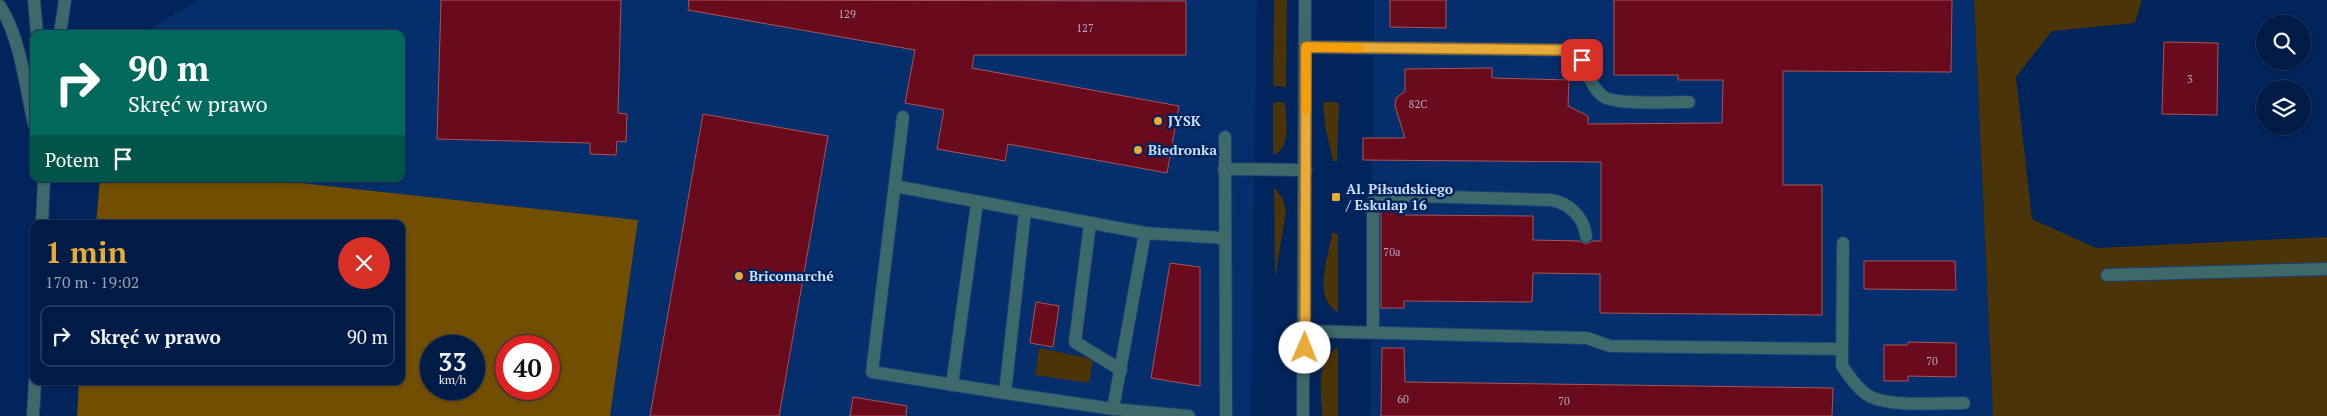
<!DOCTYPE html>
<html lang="pl">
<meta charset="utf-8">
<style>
body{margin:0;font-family:"PT Serif",serif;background:#0e2850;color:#f1f3f6;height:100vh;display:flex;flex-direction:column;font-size:19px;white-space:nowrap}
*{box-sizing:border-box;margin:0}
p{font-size:16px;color:#95a1b3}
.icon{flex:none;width:28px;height:28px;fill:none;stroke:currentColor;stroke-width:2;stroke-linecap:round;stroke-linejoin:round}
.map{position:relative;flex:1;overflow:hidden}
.sheet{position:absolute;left:30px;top:220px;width:375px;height:165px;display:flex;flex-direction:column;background:#001b45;border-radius:10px;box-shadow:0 1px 4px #0004,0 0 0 1px #22395e}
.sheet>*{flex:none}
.top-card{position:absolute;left:30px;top:30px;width:375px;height:152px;border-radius:10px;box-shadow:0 1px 4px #0004,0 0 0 1px #22395e;background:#00695c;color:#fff;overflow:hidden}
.buttons{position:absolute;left:2256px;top:15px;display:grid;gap:10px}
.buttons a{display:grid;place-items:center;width:55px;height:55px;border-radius:50%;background:#001b45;box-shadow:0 1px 4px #0004,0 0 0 1px #22395e;font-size:25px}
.speed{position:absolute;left:420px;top:335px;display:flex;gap:10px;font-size:25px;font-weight:700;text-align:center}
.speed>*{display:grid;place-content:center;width:65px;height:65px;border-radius:50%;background:#001b45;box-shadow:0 1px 4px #0004,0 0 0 1px #22395e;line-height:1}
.speed small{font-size:12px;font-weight:400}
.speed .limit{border:8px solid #d22;background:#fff;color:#111}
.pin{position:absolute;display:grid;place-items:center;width:42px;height:42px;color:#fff;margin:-21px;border-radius:10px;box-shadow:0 2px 8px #0006}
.me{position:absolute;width:55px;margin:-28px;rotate:1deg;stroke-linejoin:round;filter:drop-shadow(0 0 4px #0008)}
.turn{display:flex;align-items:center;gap:18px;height:105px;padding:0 15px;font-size:22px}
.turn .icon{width:65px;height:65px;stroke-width:2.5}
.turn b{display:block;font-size:35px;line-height:42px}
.then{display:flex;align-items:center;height:48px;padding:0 15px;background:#0003;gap:10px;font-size:19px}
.round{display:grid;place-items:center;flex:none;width:52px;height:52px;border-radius:26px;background:#0e2850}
.headline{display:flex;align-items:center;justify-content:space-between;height:85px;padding:0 15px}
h1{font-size:30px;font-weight:600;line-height:38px;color:#e9ab38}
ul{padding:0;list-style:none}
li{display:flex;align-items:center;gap:15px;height:62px;margin:0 10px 8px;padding:0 5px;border:2px solid #22395e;border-radius:10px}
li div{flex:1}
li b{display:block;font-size:19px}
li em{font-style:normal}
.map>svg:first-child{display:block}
.built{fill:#042e6c;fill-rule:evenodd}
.green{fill:#4b3407}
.forest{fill:#714e00;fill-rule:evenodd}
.building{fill:#690b1c;stroke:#a75457}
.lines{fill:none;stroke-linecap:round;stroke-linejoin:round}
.minor-casing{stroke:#1d3e72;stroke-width:14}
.minor{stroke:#3d696b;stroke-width:12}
.route-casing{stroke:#976f24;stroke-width:12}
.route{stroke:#e9ab38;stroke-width:9}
.slow{stroke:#f59e0b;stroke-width:9}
.poi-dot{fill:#e9ab38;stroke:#00245c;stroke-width:2}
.labels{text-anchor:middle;stroke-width:5;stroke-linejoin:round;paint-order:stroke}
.number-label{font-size:11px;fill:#b3a9c2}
.poi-label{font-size:14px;font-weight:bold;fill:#ccdefa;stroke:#00245c;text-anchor:start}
</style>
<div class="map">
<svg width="2327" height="416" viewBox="0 0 2327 416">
<rect width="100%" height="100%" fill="#00245c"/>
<g class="built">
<path d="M198,0H1257L1251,416H84L401,381V224L103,179H401V34H142ZM431,346H474V389H431ZM506,346H549V389H506Z"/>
<path d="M1374,0H1974L1993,416H1370Z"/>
</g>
<g class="green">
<path d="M1274,0H1287L1286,87L1274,86L1273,84Z"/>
<path d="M1974,0H2142L2135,23L2052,31L2016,77L2032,219L2096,248L2327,237V416H1993Z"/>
<path d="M1275,102H1285C1286,119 1292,148 1273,155V104Z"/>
<path d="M1323,102H1336L1339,104L1337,161H1333L1325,126Z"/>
<path d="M1274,187L1283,199L1286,211L1275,279Z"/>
<path d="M1332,232L1338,234V313C1311,295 1329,258 1332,232Z"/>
<path d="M1338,347V416H1322C1322,393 1314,360 1338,347Z"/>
<path d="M1039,348L1093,359L1089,383L1035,375Z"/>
</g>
<path class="forest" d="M100,179H264L638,220L610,416H77L79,381H401V224H96ZM431,346H474V389H431ZM506,346H549V389H506Z"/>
<g class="building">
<path d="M441,0H621L618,113L627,114L626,142L617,141L616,155L590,154V143L437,139Z"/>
<path d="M689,0L1186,1V55H974L972,68L1179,106L1167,173L1008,144L1005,161L937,149L944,110L905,103L915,50L688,10Z"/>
<path d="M1390,0H1446V28L1390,27Z"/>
<path d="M1614,0H1952L1951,72L1783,71V185H1822V315L1600,313V274L1533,273L1532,302L1404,301V308H1381V207H1405V215L1533,216V240L1579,241L1587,244L1592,241H1601V162L1363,160V138H1405L1395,106L1396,98L1405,91V69L1492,68V78L1569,80L1568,106L1588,116V124L1722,123L1723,80H1678V75H1614Z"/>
<path d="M2164,42L2218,43L2217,115L2162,114Z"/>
<path d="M703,114L828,136L779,416H650Z"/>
<path d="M1864,261H1955L1956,290L1864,289Z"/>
<path d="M1170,263L1200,267V386L1151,378Z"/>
<path d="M1036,302L1059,306L1053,347L1030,343Z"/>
<path d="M1908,342L1956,343V377L1908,376V381H1884V345H1908Z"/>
<path d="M1382,348H1404L1405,382L1833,388L1832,416H1381Z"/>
<path d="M853,397L907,406L906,416H850Z"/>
</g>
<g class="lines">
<defs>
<g id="minor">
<path d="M34,0L37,34"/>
<path d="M0,6C21,40 25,85 34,124"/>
<path d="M60,34L65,0"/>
<path d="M1306,47L1563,50C1588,55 1585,84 1604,97C1617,105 1671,102 1689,102"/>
<path d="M903,117L872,372L1005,393"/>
<path d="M1225,137L1226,416"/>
<path d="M1224,169L1306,170"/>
<path d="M895,186L1145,233L1224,238"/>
<path d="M1025,212L1005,393L1113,409L1189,416"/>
<path d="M42,224L44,179"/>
<path d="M1090,224L1075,342L1121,370"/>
<path d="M1843,243L1842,366C1850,377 1859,391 1871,397C1892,407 1940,403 1964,403"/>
<path d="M2107,275L2327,269"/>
<path d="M1305,331L1587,338L1610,346L1842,349"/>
<path d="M1373,332V202L1375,198L1381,195L1551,200C1569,203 1584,217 1586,236"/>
<path d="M952,385L977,203"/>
<path d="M1113,409L1145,233"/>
<path d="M33,416L35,381"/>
<path d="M1303,416L1305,0"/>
</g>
</defs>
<use href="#minor" class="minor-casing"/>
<use href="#minor" class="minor"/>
</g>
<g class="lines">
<defs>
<path id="route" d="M1305,348L1306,47L1563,50L1572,52L1582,60"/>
</defs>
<use href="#route" class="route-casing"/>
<use href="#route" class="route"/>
<path class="slow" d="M1306,110V47L1359,48"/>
</g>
<g class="poi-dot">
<circle cx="1158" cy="121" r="5"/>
<circle cx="1138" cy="150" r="5"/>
<rect x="1331" y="192" width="10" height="10" rx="2.5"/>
<circle cx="739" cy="276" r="5"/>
</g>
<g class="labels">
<g class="number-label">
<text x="847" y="18">129</text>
<text x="1085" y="32">127</text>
<text x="2190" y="83">3</text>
<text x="1418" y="108">82C</text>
<text x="1392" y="256">70a</text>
<text x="1932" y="365">70</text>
<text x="1403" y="403">60</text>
<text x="1564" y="405">70</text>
</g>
<g class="poi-label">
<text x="1168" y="126">JYSK</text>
<text x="1148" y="155">Biedronka</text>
<text x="1346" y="194">Al. Piłsudskiego<tspan x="1346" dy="16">/ Eskulap 16</tspan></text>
<text x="749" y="281">Bricomarché</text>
</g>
</g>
</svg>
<div class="buttons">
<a><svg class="icon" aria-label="search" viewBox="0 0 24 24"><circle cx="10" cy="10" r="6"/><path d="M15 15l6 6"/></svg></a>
<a><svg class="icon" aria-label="layers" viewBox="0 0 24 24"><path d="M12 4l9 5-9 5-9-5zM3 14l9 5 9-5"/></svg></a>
</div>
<div class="speed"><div>33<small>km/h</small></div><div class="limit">40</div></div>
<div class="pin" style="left:1582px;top:60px;background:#d93025"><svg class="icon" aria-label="arrive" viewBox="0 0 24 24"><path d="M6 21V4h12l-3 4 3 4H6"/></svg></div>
<svg class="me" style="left:1305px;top:348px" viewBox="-20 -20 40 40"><circle r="19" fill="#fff"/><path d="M0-13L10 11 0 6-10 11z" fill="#e9ab38"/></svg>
<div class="top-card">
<div class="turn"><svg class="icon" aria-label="right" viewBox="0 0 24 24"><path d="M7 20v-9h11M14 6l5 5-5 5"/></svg><div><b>90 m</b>Skręć w prawo</div></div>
<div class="then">Potem<svg class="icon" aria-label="arrive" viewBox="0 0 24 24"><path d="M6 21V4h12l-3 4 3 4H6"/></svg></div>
</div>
<section class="sheet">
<div class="headline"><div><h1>1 min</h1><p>170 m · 19:02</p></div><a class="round" style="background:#d93025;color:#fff"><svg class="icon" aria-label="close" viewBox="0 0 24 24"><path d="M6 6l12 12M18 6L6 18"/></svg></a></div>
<ul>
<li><svg class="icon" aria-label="right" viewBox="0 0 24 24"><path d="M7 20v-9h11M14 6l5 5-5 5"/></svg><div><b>Skręć w prawo</b></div><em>90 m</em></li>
</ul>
</section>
</div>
